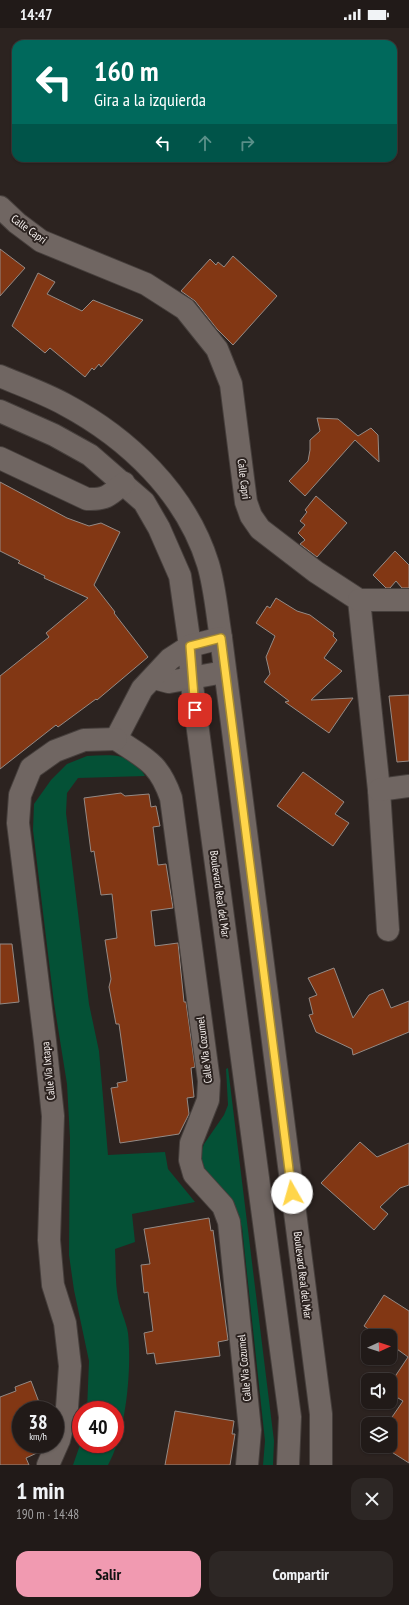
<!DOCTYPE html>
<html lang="es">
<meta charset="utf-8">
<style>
body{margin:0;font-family:"PT Sans Narrow",sans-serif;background:#2d2725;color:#f1f3f6;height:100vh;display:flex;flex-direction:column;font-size:15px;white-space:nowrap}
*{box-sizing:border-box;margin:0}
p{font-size:13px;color:#a2a1a2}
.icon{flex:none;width:22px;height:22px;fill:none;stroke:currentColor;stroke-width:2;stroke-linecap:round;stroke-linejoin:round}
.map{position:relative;height:1437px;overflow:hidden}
.drawer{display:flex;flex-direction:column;background:#211a18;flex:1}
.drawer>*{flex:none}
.top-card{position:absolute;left:12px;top:12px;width:385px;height:122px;border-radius:12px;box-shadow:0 1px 3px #0004,0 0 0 1px #3e3837;background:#00695c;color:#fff;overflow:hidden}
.needle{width:26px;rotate:87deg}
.buttons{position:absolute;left:361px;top:1301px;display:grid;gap:8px}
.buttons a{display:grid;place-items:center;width:36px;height:36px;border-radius:8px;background:#211a18;box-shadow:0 1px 3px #0004,0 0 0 1px #3e3837;font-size:20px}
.speed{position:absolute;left:12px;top:1373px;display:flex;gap:8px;font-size:20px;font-weight:700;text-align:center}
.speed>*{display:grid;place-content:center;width:52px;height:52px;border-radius:50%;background:#211a18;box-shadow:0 1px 3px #0004,0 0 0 1px #3e3837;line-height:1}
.speed small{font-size:10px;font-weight:400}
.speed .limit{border:6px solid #d22;background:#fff;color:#111}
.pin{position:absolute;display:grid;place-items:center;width:34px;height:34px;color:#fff;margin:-17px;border-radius:8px;box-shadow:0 2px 6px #0006}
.me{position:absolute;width:44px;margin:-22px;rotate:353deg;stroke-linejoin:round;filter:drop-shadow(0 0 3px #0008)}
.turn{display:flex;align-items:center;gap:14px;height:84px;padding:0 16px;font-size:18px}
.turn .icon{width:52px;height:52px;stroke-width:2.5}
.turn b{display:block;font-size:28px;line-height:34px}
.lanes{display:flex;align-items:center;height:38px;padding:0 16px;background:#0003;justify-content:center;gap:20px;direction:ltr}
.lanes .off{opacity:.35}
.round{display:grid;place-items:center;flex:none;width:42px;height:42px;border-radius:12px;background:#2d2725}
.headline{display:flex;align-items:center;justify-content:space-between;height:68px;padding:0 16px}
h1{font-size:24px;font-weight:800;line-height:30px}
.primary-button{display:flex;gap:8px;margin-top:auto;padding:8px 16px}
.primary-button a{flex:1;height:46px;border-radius:12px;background:#f19ab1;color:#111;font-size:16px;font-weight:800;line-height:46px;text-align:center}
.primary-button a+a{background:#2d2725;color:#f1f3f6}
.status{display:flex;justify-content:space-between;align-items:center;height:28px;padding:0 20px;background:#211a18;direction:ltr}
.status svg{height:11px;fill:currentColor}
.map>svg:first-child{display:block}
.green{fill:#045136}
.building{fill:#823714;stroke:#948a85}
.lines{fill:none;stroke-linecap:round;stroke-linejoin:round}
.minor-casing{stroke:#463f3c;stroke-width:24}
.minor{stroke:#706662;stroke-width:22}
.route-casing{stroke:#a68a30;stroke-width:10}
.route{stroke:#ffd54a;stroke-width:7}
.labels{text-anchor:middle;stroke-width:4;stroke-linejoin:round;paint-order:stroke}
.street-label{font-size:11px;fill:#f8f2f0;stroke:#2c2320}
</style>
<div class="status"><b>14:47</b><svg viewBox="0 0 49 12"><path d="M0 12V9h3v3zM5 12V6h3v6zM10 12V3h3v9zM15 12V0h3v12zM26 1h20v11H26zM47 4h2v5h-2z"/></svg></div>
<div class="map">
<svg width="409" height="1437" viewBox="0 0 409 1437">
<rect width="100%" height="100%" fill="#2c2320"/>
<g class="green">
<path d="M87,728C111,727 132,724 145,748L78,750L67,765L66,785L89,976L99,1023L108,1127L165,1124L168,1141L195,1174L132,1186L135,1214L115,1221C116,1237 115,1254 118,1270C120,1282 126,1293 128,1305C132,1341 126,1406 108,1437H73L81,1414V1416H115V1382H87L89,1333L74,1262L69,1227L70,1110L67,1056L54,975L33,802L34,776L51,752L67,736Z"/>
<path d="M228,1040L274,1413L273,1437H263L265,1413L242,1199L235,1184L201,1136V1124L204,1116L224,1087L228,1077L226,1041Z"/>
</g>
<g class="building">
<path d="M0,221L25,240L0,268Z"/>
<path d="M233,228L277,268L233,317L217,301L195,273L181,263L210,231L216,237L218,234L224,239Z"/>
<path d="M38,245L55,254L47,266L82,283L93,272L143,292L101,339L99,336L94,342L92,340L85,349L50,320L45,325L12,298Z"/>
<path d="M317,390L338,391L358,408L371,400L378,407L379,434L355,412L305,468L289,453L308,433L310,422V412L320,403Z"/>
<path d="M0,454L67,490L89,498L101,495L120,504L94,557L115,584L114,585L148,629L97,672L96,671L58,699L56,697L0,741V648L49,609L46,605L88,570L44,550L45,548L18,535L20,533L0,523Z"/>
<path d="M316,468L347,495L317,529L300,516L305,512L298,505L305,497L300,493L307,484L305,482Z"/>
<path d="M395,523L409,537V560H402L396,553L390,560H386L373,547Z"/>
<path d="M276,570L297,583L310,587L334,605L333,608L337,612L324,630L342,643L311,672L353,670L329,705L285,674L289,673L264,654L270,646L266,629L275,608L256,595L267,578L270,580Z"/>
<path d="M409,667V733L397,734L389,668Z"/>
<path d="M303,744L344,774L335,786L349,795L333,818L277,778Z"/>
<path d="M121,765L125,768L149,766L151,779L156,778L160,798L153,799L158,837L166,836L173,880L151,883L155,918L178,915L184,974H186L195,1039L191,1040L194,1069L187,1070L189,1086L179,1106L120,1115L111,1060L118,1059L117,1055L127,1053L119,996H116L109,959L111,951L105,912L117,910L112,866L101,867L94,823L91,824L84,770Z"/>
<path d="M0,916H12L19,974L0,976Z"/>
<path d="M334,940L353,990L369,967L383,961L391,980L409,973V1004L353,1027L352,1021L316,1004L309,987L313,986L309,970L317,967L308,950Z"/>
<path d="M360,1114L377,1129L409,1115V1157L400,1160L380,1179L388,1186L374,1202L321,1155Z"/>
<path d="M209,1190L211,1203L213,1202L228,1312L218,1314L220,1328L156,1336L154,1325L147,1326L144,1305L153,1303L148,1264L144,1265L141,1237L150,1236L144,1201Z"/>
<path d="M384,1267L409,1283V1435L390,1423V1392L403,1373L390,1365V1356L408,1329L390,1316V1308H378L364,1298Z"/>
<path d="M31,1353L42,1382H21V1416H36L39,1424L26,1430L29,1437H0V1369L16,1363L15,1359Z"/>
<path d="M175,1383L234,1393L232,1406H235L230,1437H165Z"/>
</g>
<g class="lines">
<defs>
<g id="minor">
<path d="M0,179L17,195L41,213L146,256L185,281L217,321L231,356L246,474L251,488L260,501L316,544L359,572L379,762L388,902"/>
<path d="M0,348C21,357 44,365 64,376C128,410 186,465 208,536C215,559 217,586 221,610L321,1386V1437"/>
<path d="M0,383L54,407L90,427L144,474L159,500L180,548L190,618L191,650L290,1389L288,1437"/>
<path d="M0,430L87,471C106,472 110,467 124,455"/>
<path d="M359,572H409"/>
<path d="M154,650L169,654L224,644"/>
<path d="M116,711C146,731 159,735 171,770L209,1053L208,1072L191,1115L190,1132L194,1146L223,1178L229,1194L250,1402L247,1437"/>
<path d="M116,711L142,661L170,631L190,618L221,610"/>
<path d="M379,762L409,758"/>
<path d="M48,1437L59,1412L67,1380L70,1338L65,1295L53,1257L49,1212L53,1088L45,1013L18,795L20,767L31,740L55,723L84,712L116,711"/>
</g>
</defs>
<use href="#minor" class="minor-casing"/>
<use href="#minor" class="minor"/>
</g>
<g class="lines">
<defs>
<path id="route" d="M195,682L190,618L221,610L292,1165"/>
</defs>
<use href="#route" class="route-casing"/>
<use href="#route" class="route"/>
</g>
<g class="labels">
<g class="street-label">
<text transform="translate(29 201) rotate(36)" y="4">Calle Capri</text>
<text transform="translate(244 451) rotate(83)" y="4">Calle Capri</text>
<text transform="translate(220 866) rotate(82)" y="4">Boulevard Real del Mar</text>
<text transform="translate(204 1022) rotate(-97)" y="4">Calle Vía Cozumel</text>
<text transform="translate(48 1043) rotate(-96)" y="4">Calle Vía Ixtapa</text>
<text transform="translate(303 1247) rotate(83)" y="4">Boulevard Real del Mar</text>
<text transform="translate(244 1340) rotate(-95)" y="4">Calle Vía Cozumel</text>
</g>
</g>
</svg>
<div class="buttons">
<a><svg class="needle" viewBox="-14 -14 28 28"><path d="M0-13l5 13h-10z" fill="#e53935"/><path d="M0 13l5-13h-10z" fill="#a2a1a2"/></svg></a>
<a><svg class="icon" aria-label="sound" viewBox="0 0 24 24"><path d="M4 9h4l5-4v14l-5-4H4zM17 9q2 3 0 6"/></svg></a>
<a><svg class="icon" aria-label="layers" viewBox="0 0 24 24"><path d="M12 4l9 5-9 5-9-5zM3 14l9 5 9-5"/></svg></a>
</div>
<div class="speed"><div>38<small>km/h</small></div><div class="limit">40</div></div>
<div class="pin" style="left:195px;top:682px;background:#d93025"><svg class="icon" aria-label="arrive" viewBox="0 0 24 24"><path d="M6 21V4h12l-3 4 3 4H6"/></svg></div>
<svg class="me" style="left:292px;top:1165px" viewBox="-20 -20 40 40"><circle r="19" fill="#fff"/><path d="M0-13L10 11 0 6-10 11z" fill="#ffd54a"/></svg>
<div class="top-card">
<div class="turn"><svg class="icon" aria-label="left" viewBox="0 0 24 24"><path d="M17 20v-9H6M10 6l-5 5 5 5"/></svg><div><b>160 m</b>Gira a la izquierda</div></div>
<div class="lanes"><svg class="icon" aria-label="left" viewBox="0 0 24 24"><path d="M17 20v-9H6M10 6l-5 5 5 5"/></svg><svg class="icon off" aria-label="ahead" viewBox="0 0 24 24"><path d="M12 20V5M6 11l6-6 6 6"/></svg><svg class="icon off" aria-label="right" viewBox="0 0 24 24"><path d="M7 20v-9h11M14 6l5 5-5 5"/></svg></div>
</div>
</div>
<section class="drawer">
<div class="headline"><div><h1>1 min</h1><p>190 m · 14:48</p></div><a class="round"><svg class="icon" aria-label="close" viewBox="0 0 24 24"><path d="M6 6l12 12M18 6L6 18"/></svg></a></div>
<div class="primary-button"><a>Salir</a><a>Compartir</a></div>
</section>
